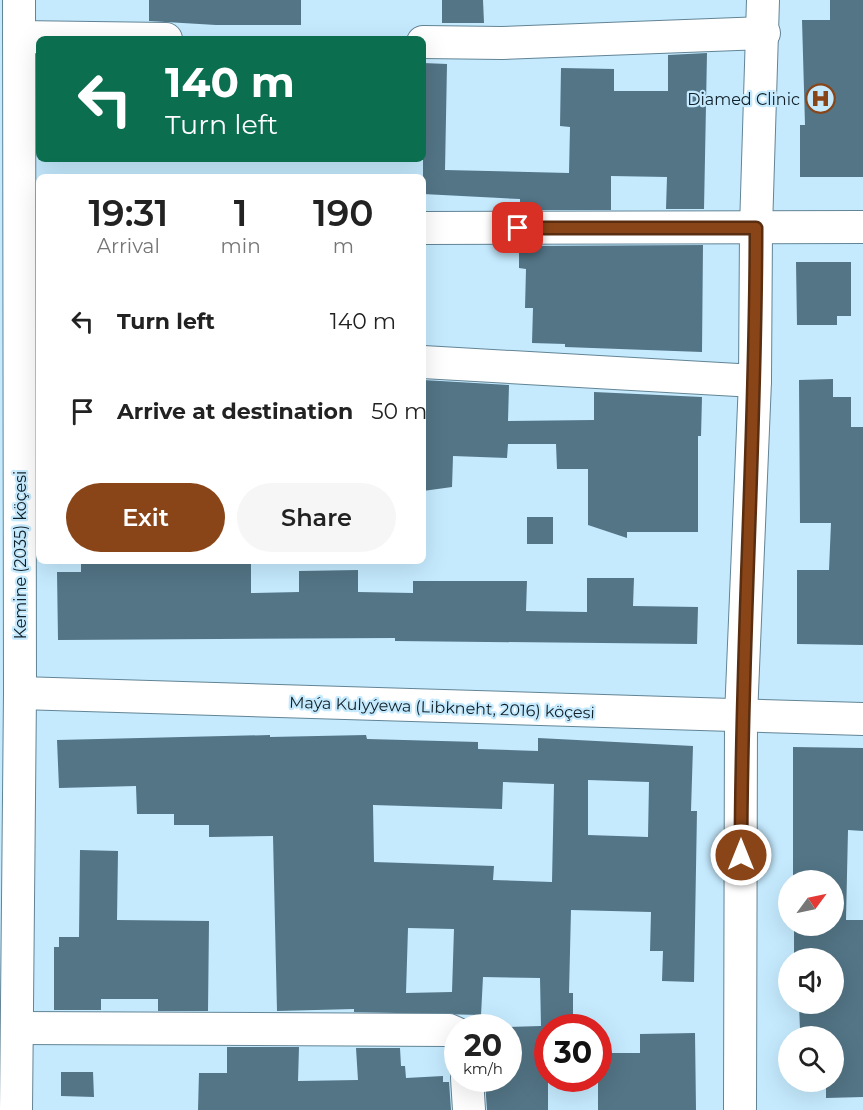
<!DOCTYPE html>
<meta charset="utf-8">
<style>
body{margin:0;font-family:Montserrat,sans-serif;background:#f6f6f6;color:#222;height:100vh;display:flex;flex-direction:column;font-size:22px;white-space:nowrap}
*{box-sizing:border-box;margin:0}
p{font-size:20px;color:#767676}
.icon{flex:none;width:33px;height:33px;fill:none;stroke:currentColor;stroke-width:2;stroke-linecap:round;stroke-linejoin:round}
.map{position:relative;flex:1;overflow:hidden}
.sheet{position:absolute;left:36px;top:174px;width:390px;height:390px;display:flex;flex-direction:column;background:#fff;border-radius:9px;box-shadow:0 6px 24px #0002}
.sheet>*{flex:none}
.top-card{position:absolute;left:36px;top:36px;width:390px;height:126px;border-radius:9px;box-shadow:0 6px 24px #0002;background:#0b6e4f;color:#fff;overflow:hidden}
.needle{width:39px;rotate:57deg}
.fabs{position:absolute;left:778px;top:870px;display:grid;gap:12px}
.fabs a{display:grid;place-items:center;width:66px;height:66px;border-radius:50%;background:#fff;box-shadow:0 6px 24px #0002;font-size:30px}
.speed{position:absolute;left:444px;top:1014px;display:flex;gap:12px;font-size:30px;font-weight:700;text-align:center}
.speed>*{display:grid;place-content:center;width:78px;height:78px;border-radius:50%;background:#fff;box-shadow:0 6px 24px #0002;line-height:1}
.speed small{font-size:15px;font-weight:400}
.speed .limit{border:9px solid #d22;background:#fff;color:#111}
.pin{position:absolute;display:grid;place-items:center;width:51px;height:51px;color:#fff;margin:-26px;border-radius:12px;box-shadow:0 3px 9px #0006}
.me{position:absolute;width:66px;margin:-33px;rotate:0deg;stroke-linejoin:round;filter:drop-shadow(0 0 4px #0008)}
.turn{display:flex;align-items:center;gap:21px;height:126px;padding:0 30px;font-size:27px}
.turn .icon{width:78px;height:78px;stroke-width:2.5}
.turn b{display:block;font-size:42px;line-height:51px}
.eta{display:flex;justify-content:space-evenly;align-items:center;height:102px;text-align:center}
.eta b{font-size:36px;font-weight:600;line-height:42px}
.button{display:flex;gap:12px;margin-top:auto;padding:12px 30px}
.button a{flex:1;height:69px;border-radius:36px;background:#894518;color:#fff;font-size:24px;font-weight:600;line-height:69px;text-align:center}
.button a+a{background:#f6f6f6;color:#222}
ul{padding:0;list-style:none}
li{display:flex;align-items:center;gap:18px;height:90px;padding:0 30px}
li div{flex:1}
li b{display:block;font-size:22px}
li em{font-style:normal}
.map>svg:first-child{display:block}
.building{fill:#537586;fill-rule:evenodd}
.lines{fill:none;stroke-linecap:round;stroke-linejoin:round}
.minor-casing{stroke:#628495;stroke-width:34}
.minor{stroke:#fff;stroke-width:32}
.route-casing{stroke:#592d10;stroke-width:15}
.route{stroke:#894518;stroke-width:10}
.labels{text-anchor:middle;stroke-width:4.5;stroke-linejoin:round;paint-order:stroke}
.poi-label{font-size:16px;fill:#101e25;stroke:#c5eafe;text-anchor:end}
.street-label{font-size:16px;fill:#101e25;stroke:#c5eafe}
</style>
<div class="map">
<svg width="863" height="1110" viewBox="0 0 863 1110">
<rect width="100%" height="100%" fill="#c5eafe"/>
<g class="building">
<path d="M149,0H301V25H216L149,21Z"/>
<path d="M442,0H483L484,23H442Z"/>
<path d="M830,0H863V177H800V125H805L802,20H830Z"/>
<path d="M707,53L704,209H666L667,177L611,176V210H520V199L423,194V63L447,64L445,170L569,173L570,127L560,126L561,68L614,69V91H668V55Z"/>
<path d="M703,245L702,352L565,347V344L532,343L533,308H525L526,269L519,268V246Z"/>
<path d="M796,262H851V316H837V325H797Z"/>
<path d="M833,379V397H851V427H863V645L797,644V570H829L831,523H800L799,380Z"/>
<path d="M423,380L509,385L508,421L594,420V392L702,397L701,436H698V532H627V538L588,525V469H557L556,444H508L507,458L453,456L452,487L423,491Z"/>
<rect x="527" y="517" width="26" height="27"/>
<path d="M81,561H251V593L299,592V571L358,570V592L413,593V581H527L526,611L587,612V578H634L633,606L698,607L697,644L395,641V638L58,640L57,572H81Z"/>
<path d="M270,735V737L366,735L367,739L478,742V749L538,751V738L693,746L691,811H697L694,982L662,981L663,951H650L651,912L571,910L569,993H573V1028H548V1110H487L485,1082H508V1027L541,1026L540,978L483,977L481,1015L354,1012V1009L277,1011L273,836L209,837V825H174V814H137L136,786L59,788L57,740ZM588,780L649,782L648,837L588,835ZM503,782L554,784L552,882L493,880L494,866L374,862L373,805L502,809ZM408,928L454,929L452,992L406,993Z"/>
<path d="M793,747L863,748V831L848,830L846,920H863V1097L826,1098V1082H834V1036H825V1029H800L799,1004H834V958H794V926H834V880H793Z"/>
<path d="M80,850L118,851L117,920L209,921L208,1011H158V999H101V1010H54V947H59V937H79Z"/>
<path d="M695,1033L696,1110H598V1053H640V1034Z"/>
<path d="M227,1047H299L298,1081L358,1080L356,1048H400L401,1066H405L406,1078L443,1076V1082H449L451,1110H198L199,1073H227Z"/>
<path d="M61,1072H93L94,1097L61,1096Z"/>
</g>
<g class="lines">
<defs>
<g id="minor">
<path d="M19,37L166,39"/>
<path d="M423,42L502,43L764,33"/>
<path d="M423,228L863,227"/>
<path d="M423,362L755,381"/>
<path d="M20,693L863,719"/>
<path d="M17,1028L449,1030L458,1034"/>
<path d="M467,1078L469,1110"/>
<path d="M16,1110L20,693L19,0"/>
<path d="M740,1110L741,716L755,381L756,228L763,0"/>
</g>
</defs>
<use href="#minor" class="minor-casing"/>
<use href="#minor" class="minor"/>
</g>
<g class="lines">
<defs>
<path id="route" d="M518,228H756C756,437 741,646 741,855"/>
</defs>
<use href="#route" class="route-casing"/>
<use href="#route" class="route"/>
</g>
<defs>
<symbol id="hospital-ring" viewBox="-11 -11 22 22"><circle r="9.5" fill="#c5eafe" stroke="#894518" stroke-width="1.5"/><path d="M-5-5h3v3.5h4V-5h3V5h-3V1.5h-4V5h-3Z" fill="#894518"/></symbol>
</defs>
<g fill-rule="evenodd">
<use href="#hospital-ring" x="804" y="82" width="33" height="33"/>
</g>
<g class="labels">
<g class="poi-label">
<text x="800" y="105">Diamed Clinic</text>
</g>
<g class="street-label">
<text transform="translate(20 555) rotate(-90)" y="6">Kemine (2035) köçesi</text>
<text transform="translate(442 707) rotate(2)" y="6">Maýa Kulyýewa (Libkneht, 2016) köçesi</text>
</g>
</g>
</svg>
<div class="fabs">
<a><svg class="needle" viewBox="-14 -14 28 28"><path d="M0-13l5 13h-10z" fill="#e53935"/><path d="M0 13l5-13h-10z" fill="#767676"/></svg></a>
<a><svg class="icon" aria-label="sound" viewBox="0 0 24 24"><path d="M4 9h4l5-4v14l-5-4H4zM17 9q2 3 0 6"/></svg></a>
<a><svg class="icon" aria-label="search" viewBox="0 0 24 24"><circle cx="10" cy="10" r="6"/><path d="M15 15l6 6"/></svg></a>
</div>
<div class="speed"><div>20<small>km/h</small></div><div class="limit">30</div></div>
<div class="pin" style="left:518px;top:228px;background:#d93025"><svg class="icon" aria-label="arrive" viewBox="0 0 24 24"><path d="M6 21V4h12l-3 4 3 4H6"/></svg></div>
<svg class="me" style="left:741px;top:855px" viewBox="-20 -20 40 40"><circle r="17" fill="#894518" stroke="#fff" stroke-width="3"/><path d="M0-11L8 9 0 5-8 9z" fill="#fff"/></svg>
<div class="top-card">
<div class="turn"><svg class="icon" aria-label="left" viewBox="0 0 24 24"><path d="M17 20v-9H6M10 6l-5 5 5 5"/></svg><div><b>140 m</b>Turn left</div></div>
</div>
<section class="sheet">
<div class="eta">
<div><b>19:31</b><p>Arrival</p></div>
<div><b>1</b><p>min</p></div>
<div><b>190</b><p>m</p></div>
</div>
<ul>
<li><svg class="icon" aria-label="left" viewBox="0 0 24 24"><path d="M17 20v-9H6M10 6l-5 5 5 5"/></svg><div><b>Turn left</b></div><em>140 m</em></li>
<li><svg class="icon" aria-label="arrive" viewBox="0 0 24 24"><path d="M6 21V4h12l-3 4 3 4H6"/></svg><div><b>Arrive at destination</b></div><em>50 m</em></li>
</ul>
<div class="button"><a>Exit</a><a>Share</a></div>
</section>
</div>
